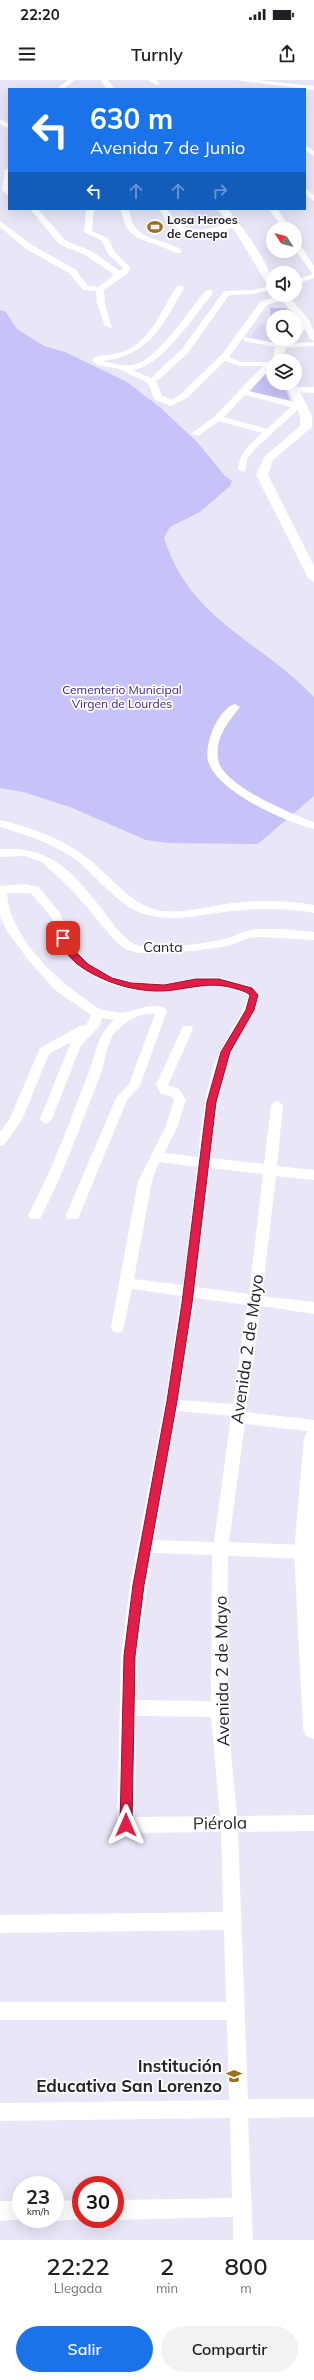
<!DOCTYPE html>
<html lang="es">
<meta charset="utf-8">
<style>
body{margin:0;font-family:Mulish,sans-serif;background:#f2f2f2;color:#202124;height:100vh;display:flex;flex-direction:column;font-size:15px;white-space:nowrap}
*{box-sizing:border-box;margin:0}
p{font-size:13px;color:#757577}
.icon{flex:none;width:22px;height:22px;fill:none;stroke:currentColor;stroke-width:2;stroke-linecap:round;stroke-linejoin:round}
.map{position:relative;height:2160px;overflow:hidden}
.side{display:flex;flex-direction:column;background:#fff;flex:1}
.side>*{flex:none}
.banner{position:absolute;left:8px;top:8px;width:298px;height:122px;border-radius:0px;box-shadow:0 4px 16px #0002;background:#1a73e8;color:#fff;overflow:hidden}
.needle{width:26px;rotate:306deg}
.controls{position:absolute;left:266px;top:142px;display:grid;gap:8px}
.controls a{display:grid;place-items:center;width:36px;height:36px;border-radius:50%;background:#fff;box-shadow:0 4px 16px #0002;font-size:20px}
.speed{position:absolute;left:12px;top:2096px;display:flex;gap:8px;font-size:20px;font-weight:700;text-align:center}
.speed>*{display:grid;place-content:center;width:52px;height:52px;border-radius:50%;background:#fff;box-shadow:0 4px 16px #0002;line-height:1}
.speed small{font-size:10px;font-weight:400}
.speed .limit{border:6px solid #d22;background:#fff;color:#111}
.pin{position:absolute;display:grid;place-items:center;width:34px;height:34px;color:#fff;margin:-17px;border-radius:8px;box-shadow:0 2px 6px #0006}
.me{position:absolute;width:44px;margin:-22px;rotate:0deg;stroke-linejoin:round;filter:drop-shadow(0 0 3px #0008)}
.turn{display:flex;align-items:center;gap:14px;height:84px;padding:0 16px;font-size:18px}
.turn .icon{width:52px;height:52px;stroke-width:2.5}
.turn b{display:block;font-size:28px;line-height:34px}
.lanes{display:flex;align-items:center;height:38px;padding:0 16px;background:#0003;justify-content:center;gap:20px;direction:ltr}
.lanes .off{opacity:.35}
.eta{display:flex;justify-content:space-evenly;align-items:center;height:68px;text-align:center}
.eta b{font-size:24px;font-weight:600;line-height:28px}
.button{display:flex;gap:8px;margin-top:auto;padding:8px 16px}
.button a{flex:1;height:46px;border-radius:24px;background:#1a73e8;color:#fff;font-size:16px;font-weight:600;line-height:46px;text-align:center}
.button a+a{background:#f2f2f2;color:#202124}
.status{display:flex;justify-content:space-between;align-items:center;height:28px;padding:0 20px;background:#fff;direction:ltr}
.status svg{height:11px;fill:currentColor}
header{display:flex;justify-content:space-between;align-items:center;height:52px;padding:0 16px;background:#fff;font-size:18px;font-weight:600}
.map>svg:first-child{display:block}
.built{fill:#dddbf3}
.green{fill:#c7c2f7}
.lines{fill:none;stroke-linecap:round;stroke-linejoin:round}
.minor{fill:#fff;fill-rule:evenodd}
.major{fill:#fff;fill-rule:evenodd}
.route{fill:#e11d48;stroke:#92132f}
.labels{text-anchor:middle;stroke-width:3.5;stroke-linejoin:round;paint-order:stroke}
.far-poi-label{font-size:12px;font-weight:bold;fill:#232329;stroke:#fff;text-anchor:start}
.far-park-label{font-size:12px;fill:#412489;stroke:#fff}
.street-label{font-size:14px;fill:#232329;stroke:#fff}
.near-street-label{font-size:17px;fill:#232329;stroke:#fff}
.near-poi-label{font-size:17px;font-weight:bold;fill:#232329;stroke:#fff;text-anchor:end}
</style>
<div class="status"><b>22:20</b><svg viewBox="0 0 49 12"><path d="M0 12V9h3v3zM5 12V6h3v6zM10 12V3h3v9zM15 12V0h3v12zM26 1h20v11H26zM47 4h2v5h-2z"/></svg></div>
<header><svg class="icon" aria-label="menu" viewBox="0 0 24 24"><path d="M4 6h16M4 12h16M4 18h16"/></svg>Turnly<svg class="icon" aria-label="share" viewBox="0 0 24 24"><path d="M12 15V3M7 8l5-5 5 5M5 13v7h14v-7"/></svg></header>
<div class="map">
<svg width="314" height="2160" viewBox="0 0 314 2160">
<rect width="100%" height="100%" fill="#e8e6f7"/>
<g class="built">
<path d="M185,129H215L225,141L200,140L195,133L186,131Z"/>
<path d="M262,243L273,245V259H283L278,264L249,258Z"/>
</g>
<g class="green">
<path d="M270,228H286L288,237H273L271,244Z"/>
<path d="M0,230L6,232L17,249L44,266L65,272L127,302L162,329L198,363L225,396L232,401L230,406L200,432L170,447L164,458C191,542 259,559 314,617V716L258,764L168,763L146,760L70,727L23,712L0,708Z"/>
<path d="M273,286V303H283L291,322L249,312Z"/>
</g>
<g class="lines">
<g class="minor">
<path d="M68,0H75L63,9H56Z"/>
<path d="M148,0H156L161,4L156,5Z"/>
<path d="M235,0H257L314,6V10Z"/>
<path d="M0,39L9,44V49L0,44Z"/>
<path d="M305,65L314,71V76L305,70Z"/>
<path d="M9,88V116L2,110L5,90Z"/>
<path d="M305,108L314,115V121L305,114Z"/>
<path d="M30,129H38L65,160L93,172L120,191L123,188L108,174L102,161L84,152L86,129H94L92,151L108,158L114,171L131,188L127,194L104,210L105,224L112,248L105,246L97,224L96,211L83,210L69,193L26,169L0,147V141L32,165L75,189L88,206L98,207L113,196V194L87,176L59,164Z"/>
<path d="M121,129H129C133,162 156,156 181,169V173H175C150,158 126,165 121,129Z"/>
<path d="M159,129H167C186,159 205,150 233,142L237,144C221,158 186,158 170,145C166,141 162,134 159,129Z"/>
<path d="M269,129H277L291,149H283Z"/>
<path d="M295,162H298L314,186V198L295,204V200L313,194L295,170Z"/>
<path d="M273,205V209L253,214L229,215L188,273L156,302L162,316L171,320L181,314L223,273L261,221L286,215V219L267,225L229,277L241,282H268L276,279L277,281H273V286L249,311L304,324L255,369L247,379L245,392L238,390C239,373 250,364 262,353L219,341L198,356L191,354L215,336L263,286H240L225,281L187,318L171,326L155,320L148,303L119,289L98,285L92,281L94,277C104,275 115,275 125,271C152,259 162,229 177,206H183L184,208C163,245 150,275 103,281C113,284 129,288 139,283C160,275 191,228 206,210H212V214C194,236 161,288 132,290L151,298L182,269L224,211L253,210ZM245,315L291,327L267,349L224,337Z"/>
<path d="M302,239L309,241L314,251V261L310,259L301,241Z"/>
<path d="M244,257L281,264L314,262V266L281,268L244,261Z"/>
<path d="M294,307H314V313L291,312V308Z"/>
<path d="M235,624L240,627C228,643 215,657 218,679C221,705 292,734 314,742V749C285,742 221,713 209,684C205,675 209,658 213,649C217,640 226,626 235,624Z"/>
<path d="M0,740C30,747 61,758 86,777C108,793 125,818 150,828C175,837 207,826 232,823C259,820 287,820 314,825V833C287,828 259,828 232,831C203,834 174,843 144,834C119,826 100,800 80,783C57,765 28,755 0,747Z"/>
<path d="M0,769C54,766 74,794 105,833C113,844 122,857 134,864C150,872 206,863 225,859C233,857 241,852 250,850C271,847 293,850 314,852V860L259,857L249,858L228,866L193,871L139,873L127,870L116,862L73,811L42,782L25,776L0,777Z"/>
<path d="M25,804L39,807L60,833L72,866L89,883L114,897L131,902L164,904L196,898L219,897L253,907L260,915C254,937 240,952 232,973C219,1007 215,1042 211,1078L264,1084L271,1025L277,1020L283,1025L277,1086L314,1090V1100L276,1096L262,1216L314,1222V1234L261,1226L246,1332L314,1340V1352L245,1344L229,1462L304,1465L309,1467L312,1472L309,1477L304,1479L228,1476L227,1629L237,1736L314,1735V1751L238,1752L248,2019H314V2037L248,2038L253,2160H233V2137L115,2140L113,2139L115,2120L232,2118L230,2038L0,2041V2023L229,2020L227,1940H0V1922H226L224,1850L0,1853V1835L223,1832L221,1752L126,1753L120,1751L117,1745L121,1576L130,1505L165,1321L181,1216L132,1209L123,1251L118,1253L113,1251L111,1247L138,1101L165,1048L174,1020L171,1016L161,1014L156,1005L183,946H191L193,949L168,1005L179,1009L186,1020L177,1048L164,1073L198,1077C202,1042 205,1004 220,971C229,952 242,937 248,916L245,913L219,905L196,906L164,912L131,910L106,903L81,889L63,871L51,837L31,813H7C9,854 52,896 84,918C90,922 96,928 103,930C110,931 120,934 127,932C143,929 148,923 165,928L167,931L140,1006L127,1020L78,1139H68L66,1135L116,1018L129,1004L155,934C141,931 121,944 113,955C106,966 105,983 100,996C81,1044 64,1093 40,1139H30L28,1135C52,1091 69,1043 87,997C96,976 96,955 114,940L102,938L99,947L81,965L52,1039L46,1044L40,1039L71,962L49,974L22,1040L5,1064L0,1066V1052L10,1038L40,968L80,946L86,945L91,935L55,910L29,881L7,851L0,836V806ZM159,1082L197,1087L183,1205L134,1199L152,1101ZM210,1088L263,1094L249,1214L196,1207ZM195,1218L247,1225L233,1324L179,1320ZM177,1331L231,1336L214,1462L154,1460ZM152,1473L212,1475L211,1621L136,1620L137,1576ZM136,1636L211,1637L220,1736L135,1737Z"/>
<path d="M81,2120L83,2139L55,2141L51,2139H55V2121Z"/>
<path d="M0,2121H21V2139H25L0,2141Z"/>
</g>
<g class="major">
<path d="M100,0H108L115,9H107Z"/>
<path d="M218,129H228C243,149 273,185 273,209L268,206L237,154Z"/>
<path d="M277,215H288L310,241L299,257L295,258V248L300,241Z"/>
<path d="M283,259H295C289,267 281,269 285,281H275C271,271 276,265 283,259Z"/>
<path d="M295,302L312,336V347L273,380L268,395L314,486V502L308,498L256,395L264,377L300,346V336L285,303Z"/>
<path d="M314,1350V1659L306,1656L303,1649L294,1472L304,1358L307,1352Z"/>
</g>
</g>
<path class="route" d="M63,855L67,858L71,867L88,884L112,898L131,903L164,905L196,899H219L252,908L258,915L254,930L230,972L216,1022L192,1223L177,1321L144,1505L135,1576L132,1745L131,1749L126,1751L122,1749L120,1745L124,1576L133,1505L167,1321L182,1223L207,1022L221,972L246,930L250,915C245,911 240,910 233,908C209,901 189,909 164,911C138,912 113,905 91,893C76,885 64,874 59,858Z"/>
<defs>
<symbol id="stadium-bare" viewBox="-9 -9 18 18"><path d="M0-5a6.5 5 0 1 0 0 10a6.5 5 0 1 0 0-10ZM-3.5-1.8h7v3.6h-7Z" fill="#9c711f" stroke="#fff" stroke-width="2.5" paint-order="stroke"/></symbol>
<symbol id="school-bare" viewBox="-9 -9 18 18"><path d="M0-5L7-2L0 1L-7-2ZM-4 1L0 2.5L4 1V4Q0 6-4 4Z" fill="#9c711f" stroke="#fff" stroke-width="2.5" paint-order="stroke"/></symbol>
</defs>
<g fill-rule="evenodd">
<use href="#stadium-bare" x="144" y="136" width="22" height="22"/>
<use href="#school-bare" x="223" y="1985" width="22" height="22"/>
</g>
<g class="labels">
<g class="far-poi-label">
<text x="167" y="144">Losa Heroes<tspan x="167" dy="14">de Cenepa</tspan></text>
</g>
<g class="far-park-label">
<text x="122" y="614">Cementerio Municipal<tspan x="122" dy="14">Virgen de Lourdes</tspan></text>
</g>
<g class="street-label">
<text x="163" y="872">Canta</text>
</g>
<g class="near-street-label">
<text transform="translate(247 1269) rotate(-82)" y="6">Avenida 2 de Mayo</text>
<text transform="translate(222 1591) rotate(-91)" y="6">Avenida 2 de Mayo</text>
<text transform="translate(220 1743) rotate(-1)" y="6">Piérola</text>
</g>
<g class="near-poi-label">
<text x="222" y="1992">Institución<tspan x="222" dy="20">Educativa San Lorenzo</tspan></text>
</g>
</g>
</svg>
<div class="controls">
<a><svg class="needle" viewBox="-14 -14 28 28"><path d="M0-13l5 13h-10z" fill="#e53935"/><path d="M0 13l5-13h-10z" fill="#757577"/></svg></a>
<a><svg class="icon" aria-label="sound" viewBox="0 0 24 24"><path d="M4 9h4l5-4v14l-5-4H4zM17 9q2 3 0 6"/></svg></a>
<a><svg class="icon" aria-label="search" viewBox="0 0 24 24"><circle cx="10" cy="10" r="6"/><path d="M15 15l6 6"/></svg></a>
<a><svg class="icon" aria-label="layers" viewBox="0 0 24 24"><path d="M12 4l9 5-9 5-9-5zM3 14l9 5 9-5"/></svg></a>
</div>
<div class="speed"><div>23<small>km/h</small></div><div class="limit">30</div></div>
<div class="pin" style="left:63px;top:858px;background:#d93025"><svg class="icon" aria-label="arrive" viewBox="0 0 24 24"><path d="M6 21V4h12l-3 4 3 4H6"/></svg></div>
<svg class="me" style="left:126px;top:1745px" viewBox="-20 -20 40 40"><path d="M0-17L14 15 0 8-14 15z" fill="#e11d48" stroke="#fff" stroke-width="4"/></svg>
<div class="banner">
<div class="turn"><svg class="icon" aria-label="left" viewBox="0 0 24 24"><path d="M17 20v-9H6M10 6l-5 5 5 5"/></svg><div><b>630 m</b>Avenida 7 de Junio</div></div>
<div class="lanes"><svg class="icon" aria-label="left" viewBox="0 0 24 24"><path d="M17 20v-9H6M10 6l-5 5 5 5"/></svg><svg class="icon off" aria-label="ahead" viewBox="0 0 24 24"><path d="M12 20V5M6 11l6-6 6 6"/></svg><svg class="icon off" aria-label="ahead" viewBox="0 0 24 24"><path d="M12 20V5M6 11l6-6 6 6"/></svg><svg class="icon off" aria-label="right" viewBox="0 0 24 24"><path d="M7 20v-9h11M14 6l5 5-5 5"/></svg></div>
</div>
</div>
<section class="side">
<div class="eta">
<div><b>22:22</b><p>Llegada</p></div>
<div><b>2</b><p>min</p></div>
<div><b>800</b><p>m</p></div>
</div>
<div class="button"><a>Salir</a><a>Compartir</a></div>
</section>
